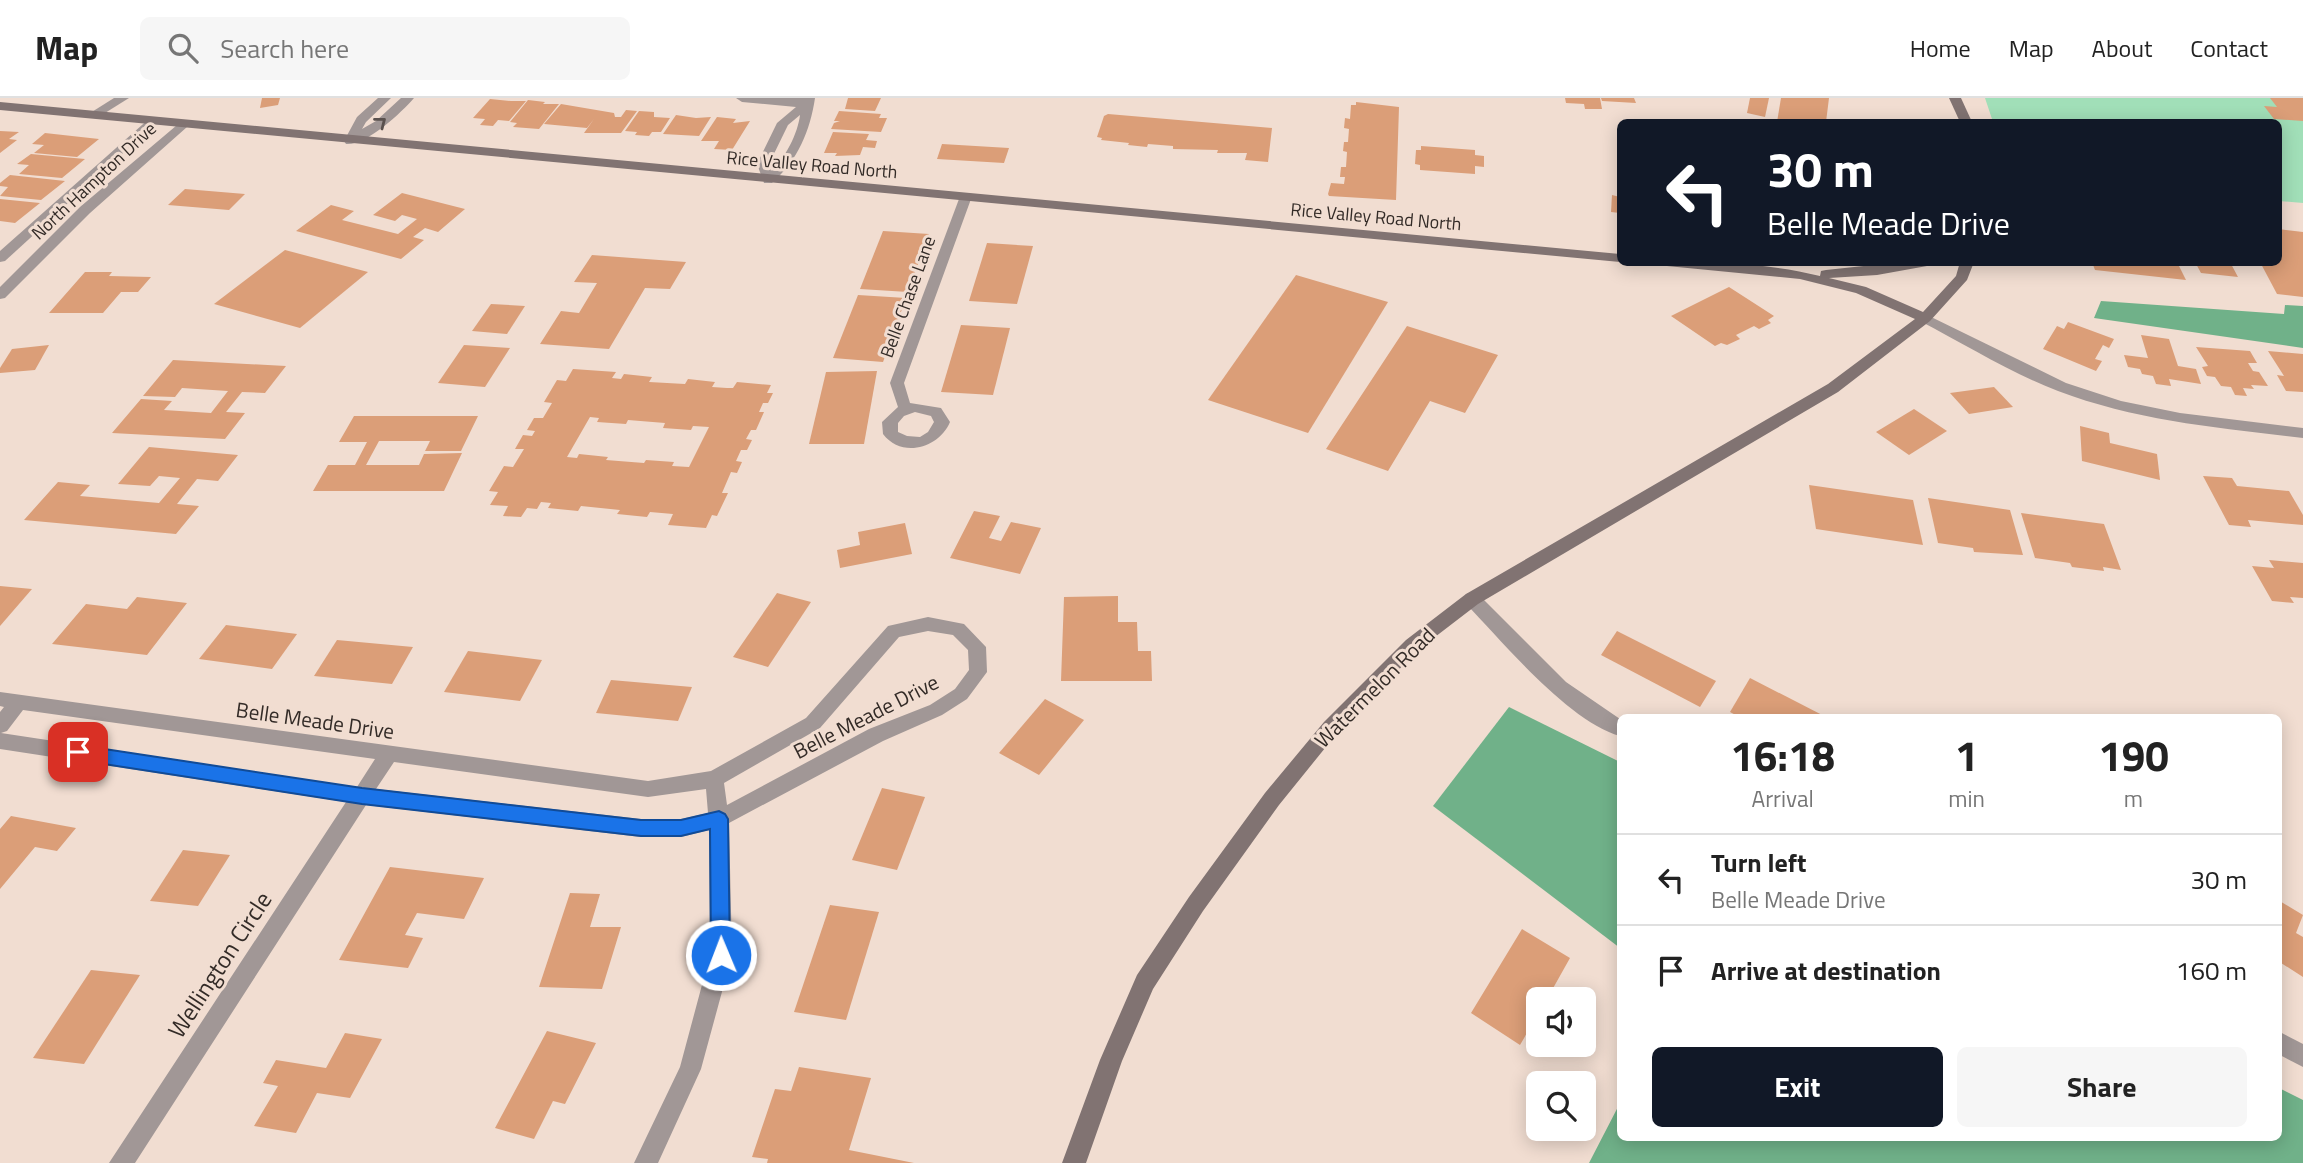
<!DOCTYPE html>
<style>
body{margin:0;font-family:"Titillium Web",sans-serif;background:#f6f6f6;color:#222;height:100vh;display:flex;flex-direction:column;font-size:26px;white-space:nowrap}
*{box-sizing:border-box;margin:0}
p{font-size:23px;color:#767676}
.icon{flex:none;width:38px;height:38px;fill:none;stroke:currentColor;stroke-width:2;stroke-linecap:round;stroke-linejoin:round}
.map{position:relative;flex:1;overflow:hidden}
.details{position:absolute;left:1617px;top:616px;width:665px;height:427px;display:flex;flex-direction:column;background:#fff;border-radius:10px;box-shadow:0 4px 18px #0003}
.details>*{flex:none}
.banner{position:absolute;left:1617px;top:21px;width:665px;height:147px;border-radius:10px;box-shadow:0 4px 18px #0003;background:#111827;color:#fff;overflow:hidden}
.tools{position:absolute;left:1526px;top:889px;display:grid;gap:14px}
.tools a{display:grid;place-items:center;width:70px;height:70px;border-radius:10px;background:#fff;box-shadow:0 4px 18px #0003;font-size:35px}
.pin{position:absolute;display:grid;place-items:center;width:60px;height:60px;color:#fff;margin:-30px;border-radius:14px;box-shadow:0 4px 10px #0006}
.me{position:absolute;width:77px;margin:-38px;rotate:359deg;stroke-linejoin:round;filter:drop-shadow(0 0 5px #0008)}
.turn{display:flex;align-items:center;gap:24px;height:147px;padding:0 35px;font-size:32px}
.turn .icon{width:91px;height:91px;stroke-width:2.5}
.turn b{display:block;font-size:49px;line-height:60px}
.eta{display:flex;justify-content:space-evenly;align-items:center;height:119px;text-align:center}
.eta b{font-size:42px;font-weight:700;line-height:49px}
.action{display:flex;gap:14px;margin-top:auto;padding:14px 35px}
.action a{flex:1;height:80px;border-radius:10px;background:#111827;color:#fff;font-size:28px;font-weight:700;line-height:80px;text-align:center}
.action a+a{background:#f6f6f6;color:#222}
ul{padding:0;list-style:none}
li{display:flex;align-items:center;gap:21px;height:91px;padding:0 35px;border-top:2px solid #e0e0e0}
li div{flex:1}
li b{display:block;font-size:26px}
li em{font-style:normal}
header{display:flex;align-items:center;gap:42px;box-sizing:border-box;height:98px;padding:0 35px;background:#fff;border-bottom:2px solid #e0e0e0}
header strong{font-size:33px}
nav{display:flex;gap:38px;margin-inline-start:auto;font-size:24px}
.search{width:490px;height:63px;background:#f6f6f6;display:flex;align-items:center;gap:18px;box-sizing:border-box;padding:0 24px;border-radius:10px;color:#767676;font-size:26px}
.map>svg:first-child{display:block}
.green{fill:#a1dfb8}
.forest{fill:#70b189}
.building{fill:#db9e78;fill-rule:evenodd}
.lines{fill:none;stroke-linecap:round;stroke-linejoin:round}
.street{fill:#a19796;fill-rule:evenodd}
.secondary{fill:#817372;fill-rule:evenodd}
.oneway{stroke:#5a514e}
.route{fill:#1a73e8;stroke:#114b97;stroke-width:2}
.labels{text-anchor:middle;stroke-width:6;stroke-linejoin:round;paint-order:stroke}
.far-street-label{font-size:18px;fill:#332b27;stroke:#f1ddd1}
.street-label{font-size:21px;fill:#332b27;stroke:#f1ddd1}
.near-street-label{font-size:24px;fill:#332b27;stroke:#f1ddd1}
</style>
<header>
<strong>Map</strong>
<div class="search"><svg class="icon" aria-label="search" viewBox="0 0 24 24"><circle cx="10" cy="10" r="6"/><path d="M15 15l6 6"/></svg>Search here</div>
<nav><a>Home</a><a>Map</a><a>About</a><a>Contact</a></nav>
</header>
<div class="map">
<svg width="2303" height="1065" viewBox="0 0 2303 1065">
<rect width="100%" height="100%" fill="#f1ddd1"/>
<path class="green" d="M1985,0H2303V105L2279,103L2278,24H1993Z"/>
<g class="forest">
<path d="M2101,203L2284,216L2285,207L2303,208V250L2094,220Z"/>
<path d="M1509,609L1620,664V850L1433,708Z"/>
<path d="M2279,990L2303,1002V1065H1589L1620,1005V1040H2278Z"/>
</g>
<g class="building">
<path d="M262,0H280L278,7L260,10Z"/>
<path d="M848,0H881L875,13L845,11Z"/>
<path d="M1565,0H1600L1602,11H1585L1584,6L1566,5Z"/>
<path d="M1601,0H1634L1636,5L1602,3Z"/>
<path d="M1750,0H1769L1765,19L1747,15Z"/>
<path d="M1781,0H1829L1826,24H1777Z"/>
<path d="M2270,0H2303V23L2274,21L2264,8L2277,9Z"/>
<path d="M490,1L511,3H526L509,23L498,22L493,28L480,27L485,21L473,20Z"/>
<path d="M528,2L545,4L543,6H559L539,31L513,29L517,25L510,24Z"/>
<path d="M1356,4L1399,9L1396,102L1329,98L1328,96L1331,85L1344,86L1345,79H1340L1341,69H1346L1347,54L1343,53L1344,44H1348L1349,31L1344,30L1345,20L1350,21L1351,7H1356Z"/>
<path d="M561,6L614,15L615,19H621L626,12L637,13L621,35H584L594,21L587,30L544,26Z"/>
<path d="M639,13L654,14V19L670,20L661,34H652L649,38L635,37L637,34L625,33Z"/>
<path d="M839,13L881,16L879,20H887L881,34L831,31L834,25L840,23H834Z"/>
<path d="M1108,16L1272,30L1268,64L1245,62L1247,55H1217L1218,52L1173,51V48L1148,46L1147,49L1128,47L1129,45L1101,42L1102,40L1097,39L1104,18Z"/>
<path d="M676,17L696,20L711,19L699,38L663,36Z"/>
<path d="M717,19L736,21L733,25L750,23L732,52L714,51L719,43H701Z"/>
<path d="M0,33L19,34L9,41L17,42L0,55Z"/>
<path d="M833,34L869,36L866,42L877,43L875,50L863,49L860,57L835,58L837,55H824Z"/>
<path d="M45,35L99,41L77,59L34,55L44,47L32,46Z"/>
<path d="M942,46L1009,50L1004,65L937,61Z"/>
<path d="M1421,48L1475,52V57L1484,58V69L1475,68V76L1420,72V67L1415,66L1416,52H1421Z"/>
<path d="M31,56L85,61L62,80L19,76L29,67L17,66Z"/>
<path d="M10,77L65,83L41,102L0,98L8,89L0,88V85Z"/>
<path d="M185,91L245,96L229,112L168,107Z"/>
<path d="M402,95L465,111L438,134L425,130L413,139L424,142L401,161L296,133L331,107L354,113L342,122L398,136L417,121L402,117L395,123L373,117Z"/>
<path d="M1612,97L1620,99V115L1611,114Z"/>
<path d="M0,101L40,105L15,125L0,123Z"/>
<path d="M2278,131L2303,134V199L2277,196L2260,164H2278Z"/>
<path d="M883,133L929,136L908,194L860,191Z"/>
<path d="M987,145L1033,148L1017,206L969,203Z"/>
<path d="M285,152L368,174L300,230L214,206Z"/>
<path d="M592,157L686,164L670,191L645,190L609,251L540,246L561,213L579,215L597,185L574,184Z"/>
<path d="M2092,164H2177L2186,182L2095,172Z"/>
<path d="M2195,164H2230L2238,179L2201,175Z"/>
<path d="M85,174H112L109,178L151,179L138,194H121L103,215H49Z"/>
<path d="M1296,177L1388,204L1308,335L1208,302Z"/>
<path d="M1729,189L1774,218L1768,222L1771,225L1759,231L1754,228L1736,237L1740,241L1727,247L1721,245L1715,248L1671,218Z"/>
<path d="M858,197L906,200L883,264L833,260Z"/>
<path d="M491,206L525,208L507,236L472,233Z"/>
<path d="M2068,224L2114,241L2109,250L2103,247L2095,261L2102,263L2096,273L2043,251L2057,228L2064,231Z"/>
<path d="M961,227L1010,230L993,297L941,294Z"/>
<path d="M1407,228L1498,257L1465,315L1430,303L1388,373L1326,351Z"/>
<path d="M2141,237L2169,241L2178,268L2196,271L2201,286L2169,281L2171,288L2156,286L2153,278L2142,276L2140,271L2128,269L2124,257L2148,260Z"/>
<path d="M49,247L35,272L0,275V270L12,251Z"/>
<path d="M464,247L510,250L485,289L438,285Z"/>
<path d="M2196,249L2250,253L2257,265H2248L2253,273L2259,274L2268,288L2251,287L2254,291L2243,290L2247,298L2235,297L2231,289L2221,288L2215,279L2207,278L2202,269L2208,268Z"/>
<path d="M2268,253L2303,256V294L2286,293L2277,277L2284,278Z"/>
<path d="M173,262L286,268L265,295L242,294L226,314L245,315L225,341L112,335L141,301L172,303L164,312L211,315L228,293L182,290L175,299L143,298Z"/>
<path d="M573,271L616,274L612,280L621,281L624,276L652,279L649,284L685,286L688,281L715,284L712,289L727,290H733L737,284L771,287L767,295H773L768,305H763L759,314H764L756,332H751L746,341L752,342L747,352H741L736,363L742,364L737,375L731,374L722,395H728L717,418L712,417L706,430L668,427L673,416L650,414L647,419L617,416L620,412L581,408L578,413L548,410L551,405L541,404L537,411L527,410L521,419L503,418L508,408L490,407L498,394L489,393L504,368L513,369L524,351H515L523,337L532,338L535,333L527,332L534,320H543L552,305L544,304L557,282L566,283ZM590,319L599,320L597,324L626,326L628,322L665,325L663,330L691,332L693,328L709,329L689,369L672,368L674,364L646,362L644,365L606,362L608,359L579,356L577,360L567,359Z"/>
<path d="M877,273L864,346H809L826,274Z"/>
<path d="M1994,289L2013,309L1969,316L1950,295Z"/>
<path d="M1914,311L1947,333L1909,357L1876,334Z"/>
<path d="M354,318H478L461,353H425L430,343H379L366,367H419L424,356L462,355L444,393H313L328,367H355L367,344H339Z"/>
<path d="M2080,328L2109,335L2110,345L2157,356L2160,382L2082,363Z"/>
<path d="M149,349L238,357L218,383L197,381L177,406L199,408L176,436L24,422L58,384L90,387L80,398L159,405L180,380L159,378L150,388L118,386Z"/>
<path d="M2203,378L2232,380L2237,388L2289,393L2303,417V427L2248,422L2251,429L2229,427Z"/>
<path d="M1809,387L1913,402L1923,447L1816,431Z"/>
<path d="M1928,400L2010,412L2023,457L1974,454L1973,450L1938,445Z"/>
<path d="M974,413L1000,418L989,440L1001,443L1011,424L1041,430L1020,476L950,460Z"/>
<path d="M2021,415L2104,426L2121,472L2103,469L2104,473L2072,469L2070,465L2035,460Z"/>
<path d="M905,425L912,456L840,470L837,452L860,447L858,434Z"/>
<path d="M2269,462L2303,465V500L2290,499L2294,505L2272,503L2252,468L2274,470Z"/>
<path d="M0,488L32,491L0,528Z"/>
<path d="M777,495L811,504L768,569L733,559Z"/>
<path d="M1118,498V524H1137L1138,553H1151L1152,583H1061L1064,499Z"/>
<path d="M137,499L187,505L147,557L52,546L86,506L127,511Z"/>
<path d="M226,527L297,536L272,571L199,561Z"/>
<path d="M1617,533L1716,583L1700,609L1601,557Z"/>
<path d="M337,542L413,549L392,586L314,578Z"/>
<path d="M468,553L542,562L520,603L444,594Z"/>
<path d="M1750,580L1828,620H1741L1730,614Z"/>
<path d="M611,582L692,589L678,623L596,615Z"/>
<path d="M1045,601L1084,622L1039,677L999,655Z"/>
<path d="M882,690L925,699L897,772L852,762Z"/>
<path d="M11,718L76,730L57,753L35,749L0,791V731Z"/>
<path d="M183,752L230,757L198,808L150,803Z"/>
<path d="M390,769L484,780L464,821L417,815L405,837L423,840L408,870L339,862Z"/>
<path d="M570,795L600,796L590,829H621L602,891L539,889Z"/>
<path d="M2278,802L2303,817L2296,835L2303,839V879L2278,863Z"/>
<path d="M830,807L879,814L846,922L794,914Z"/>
<path d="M1522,831L1570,860L1547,901H1538V916L1520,947L1471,915Z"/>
<path d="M91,872L140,877L84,966L33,960Z"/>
<path d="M547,933L596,945L565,1006L553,1003L534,1041L495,1030Z"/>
<path d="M345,935L382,941L350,1000L317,995L296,1035L254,1028L278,988L263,985L276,962L326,970Z"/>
<path d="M799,969L871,980L849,1052L914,1065H767L768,1061L752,1059L775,991L791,993Z"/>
</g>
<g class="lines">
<g class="street">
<path d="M114,0H129L97,20L87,17Z"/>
<path d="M378,0H391L366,24L362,31L376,23L401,0H414C401,15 366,48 346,46L344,43L357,19Z"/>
<path d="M736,0H815C810,33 798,62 772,85H764L757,66L777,25L796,9L742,4ZM800,17C798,35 785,61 771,73L769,66L788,27Z"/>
<path d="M151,19L155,20V26L5,163L0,164V153Z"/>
<path d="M183,22L189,26L187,29L90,115L5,200L0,201V189L80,109Z"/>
<path d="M965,97L971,101L904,285L910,305L941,310L950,324C939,350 902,361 883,336L882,324L898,309L890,285L959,101ZM915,314L931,318L934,324L928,334L920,339L907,338L898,334V325L904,318Z"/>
<path d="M1925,216L2066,285L2121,303L2180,315L2303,330V340C2220,330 2137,323 2058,293C2013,276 1964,246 1920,223V217Z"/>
<path d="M1472,494L1478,496L1566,584L1620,621V638C1568,623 1504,545 1466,506L1463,501L1466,496Z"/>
<path d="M928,519L964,526L986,549L987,574L967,601L942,617L883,643L729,725L732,857L701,971L658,1065H634L680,969L710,857L709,732L681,739H641L366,707L135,1065H109L346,704L0,651V614L4,609L0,608V594L648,683L711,673L806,620L888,528ZM928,533L953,537L968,552L969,572L955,591L930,607L869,631L727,707L724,685L820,630L899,539ZM23,612L375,661L357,689L1,635L7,633ZM394,664L648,699L706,691L708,715L681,721H641L376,691Z"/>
<path d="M2278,933L2303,946V969L2278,956Z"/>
</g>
<g class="secondary">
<path d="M1949,0H1961L1972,24H1960Z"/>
<path d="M0,4L1620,156V164L0,12Z"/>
<path d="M1661,164C1714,164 1769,165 1820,178L1821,173L1826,172L1901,164H1933L1927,168L1877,177L1829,180L1866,189L1923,214L1956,178L1960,164H1974L1967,182L1930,223L1838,294L1478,506L1418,552L1338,634L1279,707L1203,813L1153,891L1122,963L1086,1065H1062L1100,962L1137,877L1189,799L1265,695L1324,624L1406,542L1466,496L1828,286L1915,221L1856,195L1800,181L1667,168Z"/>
</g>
</g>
<defs><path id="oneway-chevron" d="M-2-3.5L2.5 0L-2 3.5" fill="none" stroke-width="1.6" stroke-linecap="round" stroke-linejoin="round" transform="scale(1.75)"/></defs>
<use class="oneway" href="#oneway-chevron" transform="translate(381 24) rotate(-38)"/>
<path class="route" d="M78,647L362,690L641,722H681L719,713L725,716L728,721L730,857L728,863L721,866L714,863L711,857L710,731L681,738H641L362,706L78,662L72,660L69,654L72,649Z"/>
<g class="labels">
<g class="far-street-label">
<text transform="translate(812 67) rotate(5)" y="6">Rice Valley Road North</text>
<text transform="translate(94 83) rotate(-43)" y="6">North Hampton Drive</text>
<text transform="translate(1376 119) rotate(5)" y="6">Rice Valley Road North</text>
<text transform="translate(908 199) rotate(-70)" y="6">Belle Chase Lane</text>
</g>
<g class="street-label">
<text transform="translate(1375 590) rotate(-45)" y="7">Watermelon Road</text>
<text transform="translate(866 619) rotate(-27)" y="7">Belle Meade Drive</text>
<text transform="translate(315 623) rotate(8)" y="7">Belle Meade Drive</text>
</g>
<g class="near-street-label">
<text transform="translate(220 867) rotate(-57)" y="8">Wellington Circle</text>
</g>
</g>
</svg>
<div class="tools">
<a><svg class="icon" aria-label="sound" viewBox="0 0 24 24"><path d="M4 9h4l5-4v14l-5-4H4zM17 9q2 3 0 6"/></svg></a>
<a><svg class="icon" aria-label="search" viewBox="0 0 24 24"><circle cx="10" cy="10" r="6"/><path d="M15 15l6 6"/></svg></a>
</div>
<div class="pin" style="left:78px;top:654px;background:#d93025"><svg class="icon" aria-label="arrive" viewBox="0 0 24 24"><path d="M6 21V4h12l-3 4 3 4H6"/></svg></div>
<svg class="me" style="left:721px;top:857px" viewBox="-20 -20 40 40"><circle r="17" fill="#1a73e8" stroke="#fff" stroke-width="3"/><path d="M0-11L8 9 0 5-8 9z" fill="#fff"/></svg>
<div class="banner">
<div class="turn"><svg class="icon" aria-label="left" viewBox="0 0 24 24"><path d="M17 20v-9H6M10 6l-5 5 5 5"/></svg><div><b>30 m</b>Belle Meade Drive</div></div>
</div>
<section class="details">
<div class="eta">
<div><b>16:18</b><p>Arrival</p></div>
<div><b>1</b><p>min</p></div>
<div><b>190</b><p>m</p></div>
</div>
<ul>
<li><svg class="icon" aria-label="left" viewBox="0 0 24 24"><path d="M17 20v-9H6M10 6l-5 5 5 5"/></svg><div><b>Turn left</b><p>Belle Meade Drive</p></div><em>30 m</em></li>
<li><svg class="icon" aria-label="arrive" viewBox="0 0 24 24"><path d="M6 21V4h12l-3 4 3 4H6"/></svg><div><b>Arrive at destination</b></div><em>160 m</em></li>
</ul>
<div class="action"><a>Exit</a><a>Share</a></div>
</section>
</div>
